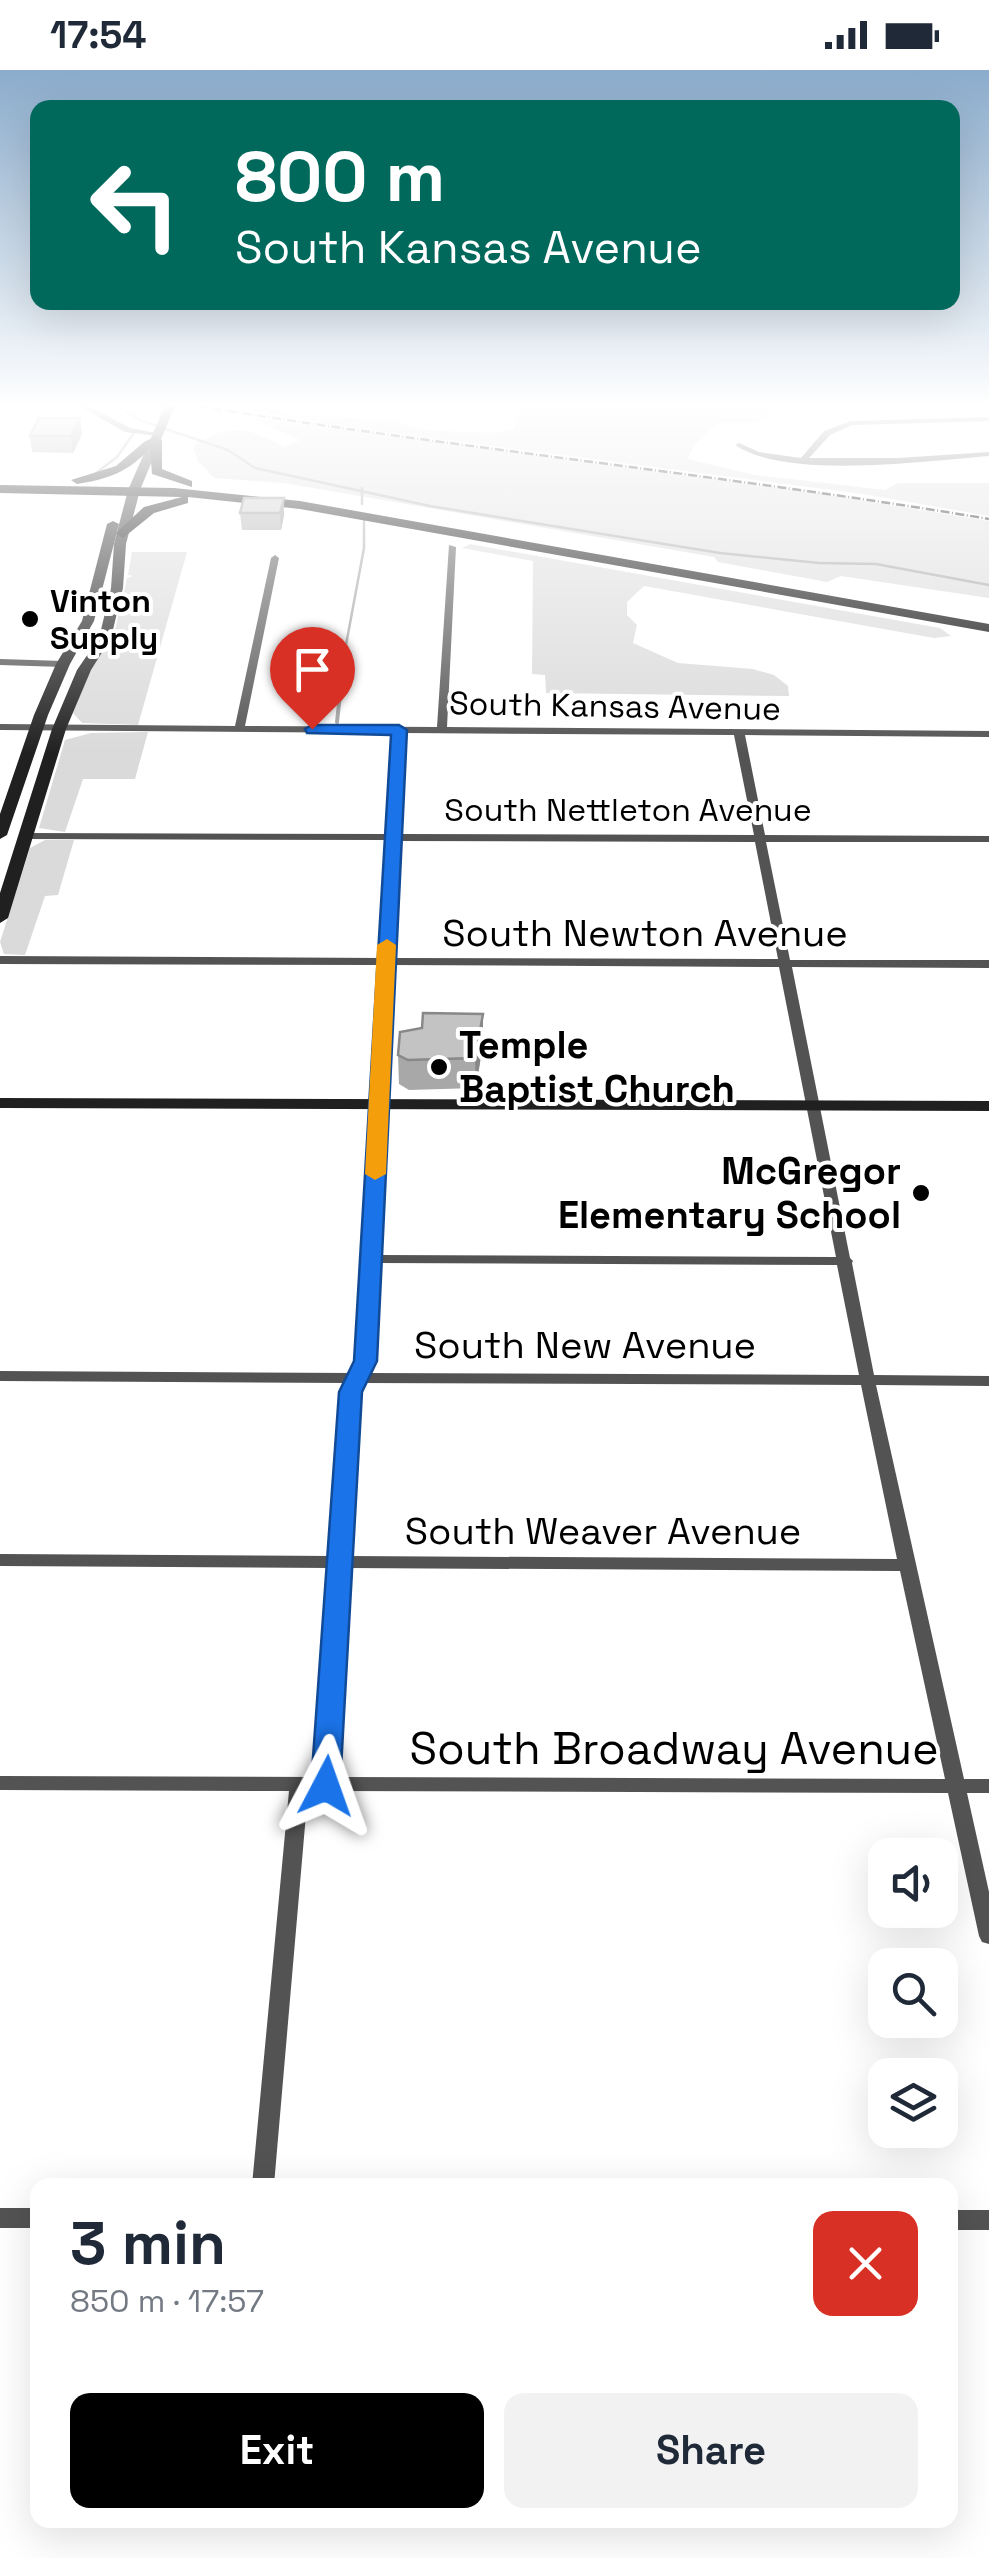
<!DOCTYPE html>
<meta charset="utf-8">
<style>
body{margin:0;font-family:"Space Grotesk",sans-serif;background:#f2f2f3;color:#1f2937;height:100vh;display:flex;flex-direction:column;font-size:38px;white-space:nowrap}
*{box-sizing:border-box;margin:0}
p{font-size:32px;color:#747a83}
.icon{flex:none;width:55px;height:55px;fill:none;stroke:currentColor;stroke-width:2;stroke-linecap:round;stroke-linejoin:round}
.map{position:relative;flex:1;overflow:hidden}
.details{position:absolute;left:30px;top:2108px;width:928px;height:350px;display:flex;flex-direction:column;background:#fff;border-radius:20px;box-shadow:0 10px 40px #0002}
.details>*{flex:none}
.hud{position:absolute;left:30px;top:30px;width:930px;height:210px;border-radius:20px;box-shadow:0 10px 40px #0002;background:#00695c;color:#fff;overflow:hidden}
.fabs{position:absolute;left:868px;top:1768px;display:grid;gap:20px}
.fabs a{display:grid;place-items:center;width:90px;height:90px;border-radius:20px;background:#fff;box-shadow:0 10px 40px #0002;font-size:50px}
.pin{position:absolute;display:grid;place-items:center;width:85px;height:85px;color:#fff;margin:-102px -42px;border-radius:50% 50% 50% 0;rotate:-45deg;box-shadow:0 0 10px #0007}
.pin .icon{rotate:45deg}
.me{position:absolute;width:110px;margin:-55px;rotate:4deg;stroke-linejoin:round;filter:drop-shadow(0 0 8px #0008)}
.turn{display:flex;align-items:center;gap:35px;height:210px;padding:0 40px;font-size:45px}
.turn .icon{width:130px;height:130px;stroke-width:2.5}
.turn b{display:block;font-size:70px;line-height:85px}
.round{display:grid;place-items:center;flex:none;width:105px;height:105px;border-radius:20px;background:#f2f2f3}
.headline{display:flex;align-items:center;justify-content:space-between;height:170px;padding:0 40px}
h1{font-size:60px;font-weight:700;line-height:75px}
.cta{display:flex;gap:20px;margin-top:auto;padding:20px 40px}
.cta a{flex:1;height:115px;border-radius:20px;background:#000;color:#fff;font-size:40px;font-weight:700;line-height:115px;text-align:center}
.cta a+a{background:#f2f2f3;color:#1f2937}
.status{display:flex;justify-content:space-between;align-items:center;height:70px;padding:0 50px;background:#fff;direction:ltr}
.status svg{height:28px;fill:currentColor}
.map>svg:first-child{display:block}
.green{fill:#dadada}
.lines{fill:none;stroke-linecap:round;stroke-linejoin:round}
.stream-far1{stroke:#a1a1a1;stroke-width:2.5}
.stream{stroke:#a1a1a1;stroke-width:4}
.street{fill:#535353;fill-rule:evenodd}
.secondary{fill:#202020;fill-rule:evenodd}
.primary{fill:#000;fill-rule:evenodd}
.rail{stroke:#000;stroke-width:2.5;stroke-dasharray:9 2.5 1 2.5;stroke-linecap:butt}
.wall{fill:#a8a8a8}
.shaded-wall{fill:#888}
.building{fill:#c3c3c3;stroke:#888;stroke-width:2.5}
.route{fill:#1a73e8;stroke:#114b97;stroke-width:2.5}
.slow{fill:#f59e0b}
.poi-dot{fill:#000;stroke:#fff;stroke-width:4}
.labels{text-anchor:middle;stroke-width:8;stroke-linejoin:round;paint-order:stroke}
.far-poi-label{font-size:32px;font-weight:bold;fill:#000;stroke:#fff;text-anchor:start}
.far-street-label{font-size:32px;fill:#000;stroke:#fff}
.street-label{font-size:38px;fill:#000;stroke:#fff}
.poi-label{font-size:38px;font-weight:bold;fill:#000;stroke:#fff;text-anchor:start}
.near-street-label{font-size:45px;fill:#000;stroke:#fff}
</style>
<div class="status"><b>17:54</b><svg viewBox="0 0 49 12"><path d="M0 12V9h3v3zM5 12V6h3v6zM10 12V3h3v9zM15 12V0h3v12zM26 1h20v11H26zM47 4h2v5h-2z"/></svg></div>
<div class="map">
<svg width="989" height="2488" viewBox="0 0 989 2488">
<rect width="100%" height="100%" fill="#fff"/>
<g class="green">
<path d="M520,336H785L755,353H718L693,376L688,389L755,405L885,420L898,413H989V446L863,424L331,355L246,339H275L287,344L395,351L424,360L491,363L514,359Z"/>
<path d="M249,347L816,423L989,451V528L841,506L827,512L718,492L714,487L284,413L214,408L198,391L193,376C228,354 248,356 284,377L300,370Z"/>
<path d="M470,474L940,558L951,566L934,568L644,516L627,532V545L637,555L633,573L678,593L753,599L774,605L788,616L789,626L546,623L545,605L532,604L533,491L462,478Z"/>
<path d="M132,482H187L138,655L82,653L73,643L90,599L114,565L127,508L133,506L128,505Z"/>
<path d="M148,662L135,709H83L65,762L39,758L65,670L91,663Z"/>
<path d="M45,770H74L58,825L45,826L25,885L4,884L0,872L30,778Z"/>
</g>
<g class="lines">
<g class="stream-far1">
<path d="M116,336L142,351L228,380L255,398L430,436L720,483L819,493L876,494L989,515"/>
<path d="M96,403L117,387L133,364"/>
<path d="M362,418V434"/>
<path d="M343,591L364,478V450"/>
</g>
<path class="stream" d="M337,652L344,588"/>
<g class="street">
<path d="M79,336H89L130,358L162,364L158,366L125,362Z"/>
<path d="M989,347V351L852,355L830,365L809,388H898L989,382V386C926,391 786,410 735,375L739,373L759,382L801,388L824,361L851,351Z"/>
<path d="M449,475L456,477L447,657L989,661V667L745,665L765,765L989,766V772H766L790,890H989V898L792,897L850,1188L853,1191L852,1193L874,1305L989,1306V1316L876,1315L964,1709H989V1723H967L989,1822V1874L982,1872L979,1866L948,1723L332,1721L326,1723L308,1721L274,2115H252L289,1721L0,1720V1706L317,1707L331,1498L0,1496V1484L332,1486L342,1322L347,1313L0,1311V1301L352,1303L357,1291L380,895L0,894V886L381,888L387,770L26,769L20,766L26,763L388,764L394,663L0,660V654L235,656L271,488L275,485L279,488L245,656L437,657ZM404,663L734,665L754,765L399,764ZM399,771L755,772L778,889L393,888ZM392,895L779,897L836,1187L378,1185ZM378,1193L837,1195L859,1305L367,1303L373,1291ZM362,1313L861,1315L897,1489L348,1486L358,1322ZM348,1498L900,1501L945,1709L336,1707Z"/>
<path d="M0,589L63,591L68,594L63,597L0,595Z"/>
<rect x="0" y="2138" width="38" height="20"/>
<rect x="950" y="2140" width="39" height="20"/>
</g>
<g class="secondary">
<path d="M165,336H175L140,420L126,474L123,518L111,568L91,600L66,659L8,848L0,853V823L52,659L77,600L99,568L111,518L114,474L128,420Z"/>
<path d="M113,451L119,454L94,551L70,594L48,645L7,765L0,769V744L34,645L56,594L82,551L107,454Z"/>
<path d="M0,1028L989,1031V1041L0,1038Z"/>
</g>
<g class="primary">
<path d="M156,366L162,370V399L192,411V417L152,404L150,378C129,402 108,409 77,414L71,410L116,396L144,372Z"/>
<path d="M0,415L174,418L300,431L989,554V562L300,439L188,427V433L154,443L123,468L116,464L118,461L144,437L182,427L0,423Z"/>
</g>
<path class="rail" d="M198,336C461,379 726,405 989,449"/>
</g>
<g class="wall">
<path d="M82,364L73,383L32,382L30,366Z"/>
<path d="M244,428L284,445L281,460H242L240,443Z"/>
<path d="M483,944V973L476,1018L409,1020L399,1014L398,985Z"/>
</g>
<g class="shaded-wall">
<path d="M80,348L82,364L73,383L71,366Z"/>
<path d="M284,428V445L281,460L280,443Z"/>
<path d="M483,944V973L476,1018L475,988Z"/>
</g>
<g class="building">
<path d="M39,348H80L71,366H30Z"/>
<path d="M244,428H284L280,443H240Z"/>
<path d="M423,943L483,944L475,988L408,990L398,985L400,962L422,958Z"/>
</g>
<linearGradient id="sky" x2="0" y2="1"><stop stop-color="#8baccc"/><stop offset="0.49" stop-color="#fff"/><stop offset="1" stop-color="#fff" stop-opacity="0"/></linearGradient>
<rect width="989" height="684" fill="url(#sky)"/>
<path class="route" d="M312,655H399L407,660L377,1291L362,1322L340,1716L336,1724L326,1727L316,1724L311,1716L339,1322L354,1291L391,665L307,663L305,659Z"/>
<path class="slow" d="M387,869L396,875L386,1104L375,1110L365,1104L377,875Z"/>
<g class="poi-dot">
<circle cx="30" cy="549" r="10"/>
<circle cx="439" cy="997" r="10"/>
<circle cx="921" cy="1123" r="10"/>
</g>
<g class="labels">
<g class="far-poi-label">
<text x="50" y="542">Vinton<tspan x="50" dy="37">Supply</tspan></text>
</g>
<g class="far-street-label">
<text transform="translate(615 636) rotate(1)" y="11">South Kansas Avenue</text>
<text x="628" y="751">South Nettleton Avenue</text>
</g>
<g class="street-label">
<text x="645" y="876">South Newton Avenue</text>
<text x="585" y="1288">South New Avenue</text>
<text x="603" y="1474">South Weaver Avenue</text>
</g>
<g class="poi-label">
<text x="459" y="988">Temple<tspan x="459" dy="44">Baptist Church</tspan></text>
<text x="901" y="1114" text-anchor="end">McGregor<tspan x="901" dy="44">Elementary School</tspan></text>
</g>
<g class="near-street-label">
<text x="674" y="1694">South Broadway Avenue</text>
</g>
</g>
</svg>
<div class="fabs">
<a><svg class="icon" aria-label="sound" viewBox="0 0 24 24"><path d="M4 9h4l5-4v14l-5-4H4zM17 9q2 3 0 6"/></svg></a>
<a><svg class="icon" aria-label="search" viewBox="0 0 24 24"><circle cx="10" cy="10" r="6"/><path d="M15 15l6 6"/></svg></a>
<a><svg class="icon" aria-label="layers" viewBox="0 0 24 24"><path d="M12 4l9 5-9 5-9-5zM3 14l9 5 9-5"/></svg></a>
</div>
<div class="pin" style="left:312px;top:659px;background:#d93025"><svg class="icon" aria-label="arrive" viewBox="0 0 24 24"><path d="M6 21V4h12l-3 4 3 4H6"/></svg></div>
<svg class="me" style="left:326px;top:1716px" viewBox="-20 -20 40 40"><path d="M0-17L14 15 0 8-14 15z" fill="#1a73e8" stroke="#fff" stroke-width="4"/></svg>
<div class="hud">
<div class="turn"><svg class="icon" aria-label="left" viewBox="0 0 24 24"><path d="M17 20v-9H6M10 6l-5 5 5 5"/></svg><div><b>800 m</b>South Kansas Avenue</div></div>
</div>
<section class="details">
<div class="headline"><div><h1>3 min</h1><p>850 m · 17:57</p></div><a class="round" style="background:#d93025;color:#fff"><svg class="icon" aria-label="close" viewBox="0 0 24 24"><path d="M6 6l12 12M18 6L6 18"/></svg></a></div>
<div class="cta"><a>Exit</a><a>Share</a></div>
</section>
</div>
